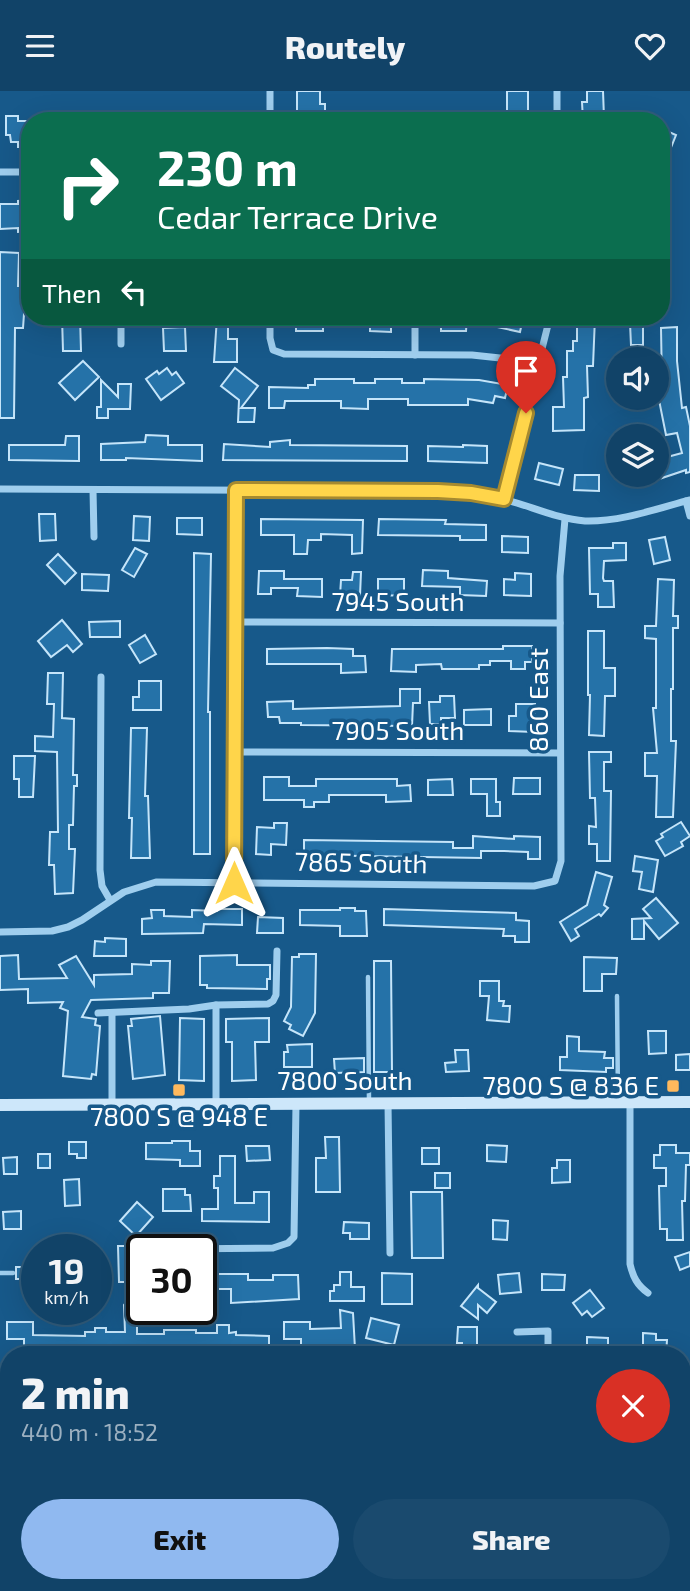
<!DOCTYPE html>
<meta charset="utf-8">
<style>
body{margin:0;font-family:"Exo 2",sans-serif;background:#1a4a6e;color:#f1f3f6;height:100vh;display:flex;flex-direction:column;font-size:26px;white-space:nowrap}
*{box-sizing:border-box;margin:0}
p{font-size:23px;color:#9cb0c0}
.icon{flex:none;width:38px;height:38px;fill:none;stroke:currentColor;stroke-width:2;stroke-linecap:round;stroke-linejoin:round}
.map{position:relative;flex:1;overflow:hidden}
.panel{position:absolute;left:0px;top:1255px;width:691px;height:247px;display:flex;flex-direction:column;background:#114368;border-radius:28px 28px 0 0;box-shadow:0 7px 28px #0002,0 0 0 2px #305c7c}
.panel>*{flex:none}
.hud{position:absolute;left:21px;top:21px;width:649px;height:214px;border-radius:28px;box-shadow:0 7px 28px #0002,0 0 0 2px #305c7c;background:#0b6e4f;color:#fff;overflow:hidden}
.fabs{position:absolute;left:606px;top:256px;display:grid;gap:14px}
.fabs a{display:grid;place-items:center;width:63px;height:63px;border-radius:50%;background:#114368;box-shadow:0 7px 28px #0002,0 0 0 2px #305c7c;font-size:35px}
.speed{position:absolute;left:21px;top:1143px;display:flex;gap:14px;font-size:35px;font-weight:700;text-align:center}
.speed>*{display:grid;place-content:center;width:91px;height:91px;border-radius:50%;background:#114368;box-shadow:0 7px 28px #0002,0 0 0 2px #305c7c;line-height:1}
.speed small{font-size:18px;font-weight:400}
.speed .limit{border:4px solid #111;border-radius:10px;background:#fff;color:#111}
.pin{position:absolute;display:grid;place-items:center;width:60px;height:60px;color:#fff;margin:-72px -30px;border-radius:50% 50% 50% 0;rotate:-45deg;box-shadow:0 0 7px #0007}
.pin .icon{rotate:45deg}
.me{position:absolute;width:77px;margin:-38px;rotate:0deg;stroke-linejoin:round;filter:drop-shadow(0 0 5px #0008)}
.turn{display:flex;align-items:center;gap:24px;height:147px;padding:0 21px;font-size:32px}
.turn .icon{width:91px;height:91px;stroke-width:2.5}
.turn b{display:block;font-size:49px;line-height:60px}
.then{display:flex;align-items:center;height:66px;padding:0 21px;background:#0003;gap:14px;font-size:26px}
.round{display:grid;place-items:center;flex:none;width:74px;height:74px;border-radius:37px;background:#1a4a6e}
.head{display:flex;align-items:center;justify-content:space-between;height:119px;padding:0 21px}
h1{font-size:42px;font-weight:800;line-height:52px}
.cta{display:flex;gap:14px;margin-top:auto;padding:14px 21px}
.cta a{flex:1;height:80px;border-radius:42px;background:#90b9f0;color:#111;font-size:28px;font-weight:800;line-height:80px;text-align:center}
.cta a+a{background:#1a4a6e;color:#f1f3f6}
header{display:flex;justify-content:space-between;align-items:center;height:91px;padding:0 21px;background:#114368;font-size:32px;font-weight:800}
.map>svg:first-child{display:block}
.building{fill:#2572a8;stroke:#c5e5fa;stroke-width:2}
.lines{fill:none;stroke-linecap:round;stroke-linejoin:round}
.service{stroke:#9fceee;stroke-width:4.5}
.minor{stroke:#9fceee;stroke-width:7}
.secondary{stroke:#cde7fa;stroke-width:12}
.route-casing{stroke:#a68a30;stroke-width:18}
.route{stroke:#ffd54a;stroke-width:12}
.poi-dot{fill:#ffb95d;stroke:#17598a;stroke-width:2.5}
.labels{text-anchor:middle;stroke-width:7;stroke-linejoin:round;paint-order:stroke}
.street-label{font-size:26px;fill:#fff;stroke:#17598a}
.poi-label{font-size:26px;fill:#fff;stroke:#17598a;text-anchor:end}
</style>
<header><svg class="icon" aria-label="menu" viewBox="0 0 24 24"><path d="M4 6h16M4 12h16M4 18h16"/></svg>Routely<svg class="icon" aria-label="heart" viewBox="0 0 24 24"><path d="M12 20l-8-8c-3-5 5-10 8-4 3-6 11-1 8 4z"/></svg></header>
<div class="map">
<svg width="690" height="1500" viewBox="0 0 690 1500">
<rect width="100%" height="100%" fill="#17598a"/>
<g class="building">
<path d="M297,0H320V13H325V27H320V30H297Z"/>
<rect x="507" y="0" width="21" height="30"/>
<path d="M587,0H603L604,27H596V30H583L582,11H587Z"/>
<path d="M6,25H18V30H30V56H18V51H11L10,44H6Z"/>
<path d="M662,38L676,44L662,79Z"/>
<path d="M30,109V140L18,141V137L0,138V113H18V110Z"/>
<path d="M0,161L19,162L18,195H26L23,237H15L14,327H0Z"/>
<path d="M62,226H80L81,260H63Z"/>
<path d="M217,226H228V248H237V271H214Z"/>
<path d="M323,226V240H296V227Z"/>
<path d="M370,226H387V229H391V241L370,240Z"/>
<path d="M441,226H467L466,240H441Z"/>
<path d="M499,226L523,227L520,241L497,236Z"/>
<path d="M577,226H595L593,275H587L588,306L584,307V339L553,340V316H564L563,286H567V260H573V250H577Z"/>
<path d="M630,232H643V254H631Z"/>
<path d="M185,236L186,260H164L163,237Z"/>
<path d="M677,236V270L682,317L686,316L690,335V381L686,382V379L656,389V369L682,362L677,342L666,344L659,309H656V294H662L661,237Z"/>
<path d="M83,270L99,286L75,309L59,292Z"/>
<path d="M167,277L172,284L176,281L184,292L161,309L146,288L157,280L159,283Z"/>
<path d="M235,277L258,295L241,317H255L254,331H238L239,309L221,295Z"/>
<path d="M315,288H354V292H375V288H402V292H424V288L479,289L508,294L505,307L495,305L493,312L468,308V314H408V308H368V318L341,317V310H285L284,317H269V296L308,297V294H315Z"/>
<path d="M101,289L118,306V293H131L130,318H108V327H97V316H101Z"/>
<path d="M146,344L168,345V354H202V370L126,367V369H101V353L145,351Z"/>
<path d="M66,345H79V370L9,369V354H65Z"/>
<path d="M290,349V354L407,355V370L223,369L224,353L270,356V351Z"/>
<path d="M463,354L487,355V372L428,370V355L463,356Z"/>
<path d="M539,372L563,378L559,394L535,388Z"/>
<path d="M575,384H599V400L574,399Z"/>
<path d="M39,423H55L56,449L40,450Z"/>
<path d="M134,425L150,426L149,450L133,449Z"/>
<path d="M177,427H202V444L177,443Z"/>
<path d="M261,428L363,429L362,462L352,463V444L321,443V449H308L307,463H294V444H261Z"/>
<path d="M379,428L446,429L445,433L486,434V449H460V445L378,444Z"/>
<path d="M502,445L528,446V462L502,461Z"/>
<path d="M665,446L670,469L654,473L649,449Z"/>
<path d="M613,452H626V469L604,470L603,487L604,490H613L614,516H598V503H590L589,457H613Z"/>
<path d="M135,457L147,463L134,486L122,479Z"/>
<path d="M194,462L211,463L208,621H210V763H194Z"/>
<path d="M58,463L76,482L65,493L47,474Z"/>
<path d="M423,479L448,480V487L487,490L486,505L460,504V496L422,495Z"/>
<path d="M259,480H284V488H322V506L297,505L298,497H271V503H258Z"/>
<path d="M353,481H361L360,505H340L341,489H352Z"/>
<path d="M515,482L531,483V505L504,504V488L515,489Z"/>
<path d="M82,483L109,484L108,500L82,499Z"/>
<path d="M378,488H404V504L378,505Z"/>
<path d="M658,488L674,489L673,525H678V537H673V598H671V650H676L673,726H656L657,685H645V662H657L653,617H656V548L645,547V535H656Z"/>
<path d="M62,529L82,553L73,561L67,554L51,566L38,550Z"/>
<path d="M120,530V546H90L89,531Z"/>
<path d="M588,540H604V577H615V605H605L604,645L589,644L590,604H588Z"/>
<path d="M145,544L156,563L140,572L129,554Z"/>
<path d="M503,555H532V571H525V578H511V570H490V574H479V578H442L441,573L416,574V581L391,580L392,558H503Z"/>
<path d="M327,557L353,558V565H365L366,581L341,582V573H267V558Z"/>
<path d="M48,582H63L62,627L74,628L73,684H77V695H74L73,734H69V758H75L73,802L55,803L54,774H49L50,741H58L57,661L35,660V645L53,646L54,613H47Z"/>
<path d="M139,590H161V619H133V606H139Z"/>
<path d="M400,598H420V612H413L412,635L301,634V632H280L279,626H268L267,611L293,610V618L400,615Z"/>
<path d="M440,605H454L455,627H441V633H430L429,611H440Z"/>
<path d="M516,613H535L534,641L509,640V625H516Z"/>
<path d="M491,618V634H464V619Z"/>
<path d="M131,637H147L145,705H148L150,767H131L132,727H129Z"/>
<path d="M589,661H611V671H604V700H611L610,770H597V753H589V735L596,736L595,707H590Z"/>
<path d="M14,665H35L33,706H19V688H14Z"/>
<path d="M264,686H289V695H316V688H397V695L410,694L411,710L386,711V704H329V711H314V716H304V709H264Z"/>
<path d="M514,687H540V703H513Z"/>
<path d="M452,688L453,704H428V689Z"/>
<path d="M471,688H496V711H500V725H487V703H471Z"/>
<path d="M681,731L690,745L681,751L683,755L665,765L656,750L663,746L661,743Z"/>
<path d="M274,732H287L286,754L271,753V764L256,763L257,736L274,737Z"/>
<path d="M473,745L514,748V745L540,746V768H528V761L504,760H481V767L304,764V749L453,751V757H473Z"/>
<path d="M635,765L658,769L653,801L639,798L642,781L633,780Z"/>
<path d="M596,781L612,786L604,814L608,817L601,825L599,823L575,838L579,845L571,850L560,831L587,814Z"/>
<path d="M656,807L678,832L659,848L644,830V848H632V828L651,827L643,818Z"/>
<path d="M340,817H355V820H366L367,845H340V835L300,834V819H340Z"/>
<path d="M217,818H242V834L204,833L203,842L142,843V828L152,827L151,819H164V825L192,826V819L217,820Z"/>
<path d="M384,818L516,822V829L529,830V851H515V845H503L504,838L384,834Z"/>
<path d="M258,826L283,827V842H257Z"/>
<path d="M105,847L126,848V865H94L95,850L105,851Z"/>
<path d="M299,863H316L315,922L303,945L289,938L291,934L284,930L291,916L292,866H299Z"/>
<path d="M18,864L19,888L67,887L59,874L76,865L94,894V884L132,883V873L151,874V870H170L169,902H153V907L91,909L82,926L96,928L95,934L100,935L96,984L92,983L91,988L63,985L68,920L60,917L63,911L28,912V898L0,899V865Z"/>
<path d="M237,864V874H270V888H267V898L207,897V894H200V865Z"/>
<path d="M584,866L617,867L616,883H602V900H584Z"/>
<path d="M374,870H391L392,981H374Z"/>
<path d="M480,890H499V910H504L503,915H510L509,931L487,929L489,905H480Z"/>
<path d="M160,925L165,984L133,988L128,935H132L131,928Z"/>
<path d="M180,927L204,928V990L179,989Z"/>
<path d="M269,927V951H255L256,989L232,990V951H226V928Z"/>
<path d="M648,940H666V962L649,963Z"/>
<path d="M567,945L579,946V960L605,961L604,967H613V977H606V981L560,979V966H567Z"/>
<path d="M312,953V976H284V961H288L287,954Z"/>
<path d="M455,959H468L469,980L446,981L445,972L456,971Z"/>
<path d="M690,963V979H676V964Z"/>
<path d="M364,967V981L335,982L334,968Z"/>
<path d="M325,1046H339L340,1101H316V1067H326Z"/>
<path d="M172,1050H190V1060H200V1075H180V1069L146,1068V1052H172Z"/>
<path d="M69,1051H86V1067H77V1063H69Z"/>
<path d="M487,1054L507,1055L506,1071L487,1070Z"/>
<path d="M660,1054H676V1062H690V1074H686L685,1110H682L683,1149H667V1138H660L659,1095H666V1077H654V1064H660Z"/>
<path d="M246,1055H269L270,1069L247,1070Z"/>
<rect x="422" y="1057" width="17" height="16"/>
<rect x="38" y="1063" width="12" height="14"/>
<path d="M220,1065H235V1112H254V1101H269V1131L202,1130V1118H218V1097H214V1085H220Z"/>
<path d="M17,1066V1083H4L3,1067Z"/>
<path d="M557,1069H570V1091L552,1092V1077H557Z"/>
<rect x="435" y="1082" width="15" height="15"/>
<path d="M79,1088L80,1114L65,1115L64,1089Z"/>
<path d="M163,1098H185V1104H190L191,1120H163Z"/>
<path d="M411,1101H442L443,1167H412Z"/>
<path d="M137,1111L153,1126L136,1145L120,1130Z"/>
<path d="M21,1120V1138H4L3,1121Z"/>
<path d="M493,1129L508,1130L507,1149L493,1148Z"/>
<path d="M344,1131L369,1132V1148H350V1142H343Z"/>
<path d="M118,1155H138V1191H119Z"/>
<path d="M690,1161V1175L680,1179L675,1166Z"/>
<rect x="16" y="1176" width="21" height="12"/>
<path d="M340,1181H351V1196H364V1210H330V1200H334V1194H340Z"/>
<path d="M382,1182L412,1183V1213H382Z"/>
<path d="M519,1182L521,1201L500,1203L498,1184Z"/>
<path d="M203,1183H248V1189H273V1184H298L299,1208L231,1212V1198H213L214,1210H201Z"/>
<path d="M542,1183L565,1184L564,1199H542Z"/>
<path d="M478,1194V1197L496,1211L487,1222L478,1214V1228L461,1215Z"/>
<path d="M142,1195V1214H137V1243H164V1239H196V1242H217V1234H229V1242L236,1241V1244L269,1245V1260H203V1255H177V1260H125V1258H108V1261L48,1262V1259H24V1248H7V1231H33V1244L85,1245V1241H95V1237H106V1241H125L124,1214Z"/>
<path d="M590,1199L604,1217L592,1226L587,1220L582,1224L573,1212Z"/>
<path d="M340,1219L353,1222L355,1258L301,1260V1248H284V1231H310V1238L341,1237Z"/>
<path d="M371,1227L399,1234L394,1254L366,1247Z"/>
<path d="M458,1236H477V1257L462,1256V1252H457Z"/>
<path d="M643,1242L656,1243V1249H667L666,1264H643Z"/>
<path d="M587,1246L608,1247V1264H591V1260H587Z"/>
<path d="M0,1371H9V1403H1Z"/>
</g>
<g class="lines">
<g class="service">
<path d="M368,886L369,1011"/>
<path d="M617,905L618,1010"/>
<path d="M0,1182H13"/>
</g>
<g class="minor">
<path d="M270,0V30"/>
<path d="M557,0V30"/>
<path d="M0,81H30"/>
<path d="M270,226V247L273,259L284,263L472,264L500,267L537,276"/>
<path d="M415,226V264"/>
<path d="M121,253V226"/>
<path d="M0,398L438,400C461,402 484,403 507,409C533,416 558,428 585,430C620,431 656,418 690,409"/>
<path d="M93,399L94,446"/>
<path d="M504,408L550,226"/>
<path d="M686,410L690,425"/>
<path d="M236,531L560,532"/>
<path d="M101,586L100,779L102,795L110,809"/>
<path d="M235,661L560,662"/>
<path d="M234,792L236,399"/>
<path d="M0,841L52,840L68,836L82,829L124,801L156,791L534,795L555,790L561,770L560,485L565,428"/>
<path d="M216,914V1013"/>
<path d="M98,922L189,918L216,914L268,913L273,910L276,904L277,860"/>
<path d="M112,923V1013"/>
<path d="M630,1011V1173C633,1186 637,1194 648,1202"/>
<path d="M388,1012L390,1162"/>
<path d="M174,1158L273,1157L288,1152L294,1146L296,1013"/>
<path d="M517,1241L548,1240V1264"/>
<path d="M0,1288H9"/>
<path d="M0,1429H9"/>
<path d="M682,1434H690"/>
<path d="M545,1493V1500"/>
</g>
<path class="secondary" d="M0,1014L690,1011"/>
</g>
<g class="lines">
<defs>
<path id="route" d="M234,792L236,399L438,400L471,402L504,408L526,322"/>
</defs>
<use href="#route" class="route-casing"/>
<use href="#route" class="route"/>
</g>
<g class="poi-dot">
<rect x="666" y="988" width="14" height="14" rx="3.5"/>
<rect x="172" y="992" width="14" height="14" rx="3.5"/>
</g>
<g class="labels">
<g class="street-label">
<text x="398" y="520">7945 South</text>
<text transform="translate(539 609) rotate(-90)" y="9">860 East</text>
<text x="398" y="649">7905 South</text>
<text transform="translate(361 772) rotate(1)" y="9">7865 South</text>
<text x="345" y="999">7800 South</text>
</g>
<g class="poi-label">
<text x="659" y="1004">7800 S @ 836 E</text>
<text x="179" y="1035" text-anchor="middle">7800 S @ 948 E</text>
</g>
</g>
</svg>
<div class="fabs">
<a><svg class="icon" aria-label="sound" viewBox="0 0 24 24"><path d="M4 9h4l5-4v14l-5-4H4zM17 9q2 3 0 6"/></svg></a>
<a><svg class="icon" aria-label="layers" viewBox="0 0 24 24"><path d="M12 4l9 5-9 5-9-5zM3 14l9 5 9-5"/></svg></a>
</div>
<div class="speed"><div>19<small>km/h</small></div><div class="limit">30</div></div>
<div class="pin" style="left:526px;top:322px;background:#d93025"><svg class="icon" aria-label="arrive" viewBox="0 0 24 24"><path d="M6 21V4h12l-3 4 3 4H6"/></svg></div>
<svg class="me" style="left:234px;top:792px" viewBox="-20 -20 40 40"><path d="M0-17L14 15 0 8-14 15z" fill="#ffd54a" stroke="#fff" stroke-width="4"/></svg>
<div class="hud">
<div class="turn"><svg class="icon" aria-label="right" viewBox="0 0 24 24"><path d="M7 20v-9h11M14 6l5 5-5 5"/></svg><div><b>230 m</b>Cedar Terrace Drive</div></div>
<div class="then">Then<svg class="icon" aria-label="left" viewBox="0 0 24 24"><path d="M17 20v-9H6M10 6l-5 5 5 5"/></svg></div>
</div>
<section class="panel">
<div class="head"><div><h1>2 min</h1><p>440 m · 18:52</p></div><a class="round" style="background:#d93025;color:#fff"><svg class="icon" aria-label="close" viewBox="0 0 24 24"><path d="M6 6l12 12M18 6L6 18"/></svg></a></div>
<div class="cta"><a>Exit</a><a>Share</a></div>
</section>
</div>
